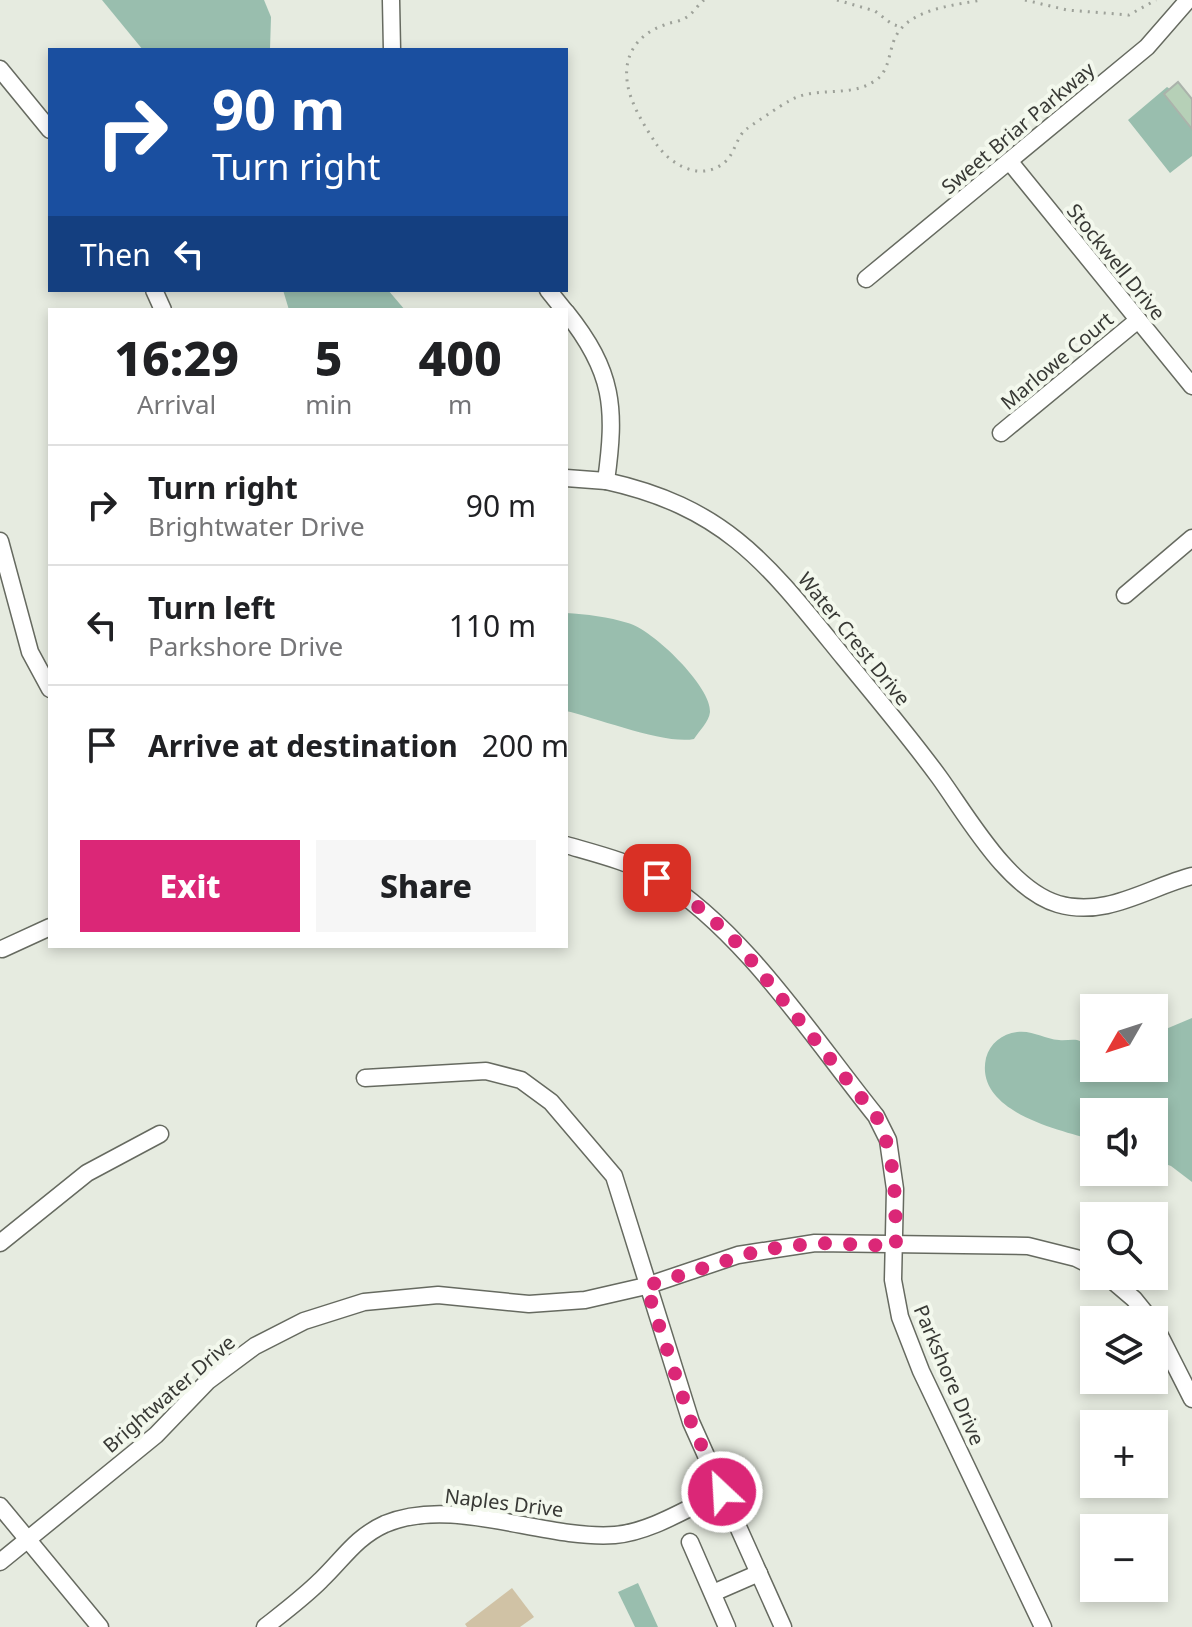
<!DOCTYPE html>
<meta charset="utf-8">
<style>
body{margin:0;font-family:"Noto Sans",sans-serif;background:#f6f6f6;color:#202124;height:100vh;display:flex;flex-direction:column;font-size:30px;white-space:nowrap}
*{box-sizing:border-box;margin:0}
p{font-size:26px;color:#757577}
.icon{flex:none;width:44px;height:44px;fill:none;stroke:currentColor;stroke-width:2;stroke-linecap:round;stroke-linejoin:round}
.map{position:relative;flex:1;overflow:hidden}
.panel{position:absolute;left:48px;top:308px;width:520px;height:640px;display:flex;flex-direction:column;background:#fff;border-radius:0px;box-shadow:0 4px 12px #0003}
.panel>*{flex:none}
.top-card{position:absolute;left:48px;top:48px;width:520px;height:244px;border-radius:0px;box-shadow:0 4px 12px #0003;background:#1a4fa0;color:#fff;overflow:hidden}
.needle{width:52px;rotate:231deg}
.tools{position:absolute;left:1080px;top:994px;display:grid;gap:16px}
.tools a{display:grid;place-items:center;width:88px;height:88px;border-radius:0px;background:#fff;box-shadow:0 4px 12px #0003;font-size:40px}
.pin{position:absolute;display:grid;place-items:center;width:68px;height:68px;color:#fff;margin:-34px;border-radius:16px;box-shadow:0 4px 12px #0006}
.me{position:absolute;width:88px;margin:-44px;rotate:335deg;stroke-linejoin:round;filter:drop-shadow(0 0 6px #0008)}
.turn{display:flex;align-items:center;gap:28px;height:168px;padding:0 32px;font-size:36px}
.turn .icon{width:104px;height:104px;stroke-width:2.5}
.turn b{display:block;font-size:56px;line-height:68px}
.then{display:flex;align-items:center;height:76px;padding:0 32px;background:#0003;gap:16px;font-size:30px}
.eta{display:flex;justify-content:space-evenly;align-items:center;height:136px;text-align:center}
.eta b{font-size:48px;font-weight:800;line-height:56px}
.primary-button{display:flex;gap:16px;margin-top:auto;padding:16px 32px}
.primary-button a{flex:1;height:92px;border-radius:0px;background:#db2777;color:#fff;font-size:32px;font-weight:800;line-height:92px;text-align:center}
.primary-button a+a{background:#f6f6f6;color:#202124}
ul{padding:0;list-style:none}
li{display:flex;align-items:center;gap:24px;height:120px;padding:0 32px;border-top:2px solid #e0e0e0}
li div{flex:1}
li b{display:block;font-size:30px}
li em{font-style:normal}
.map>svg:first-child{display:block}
.green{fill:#d0c2a5}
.water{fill:#99beae}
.building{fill:#b6d0b7;stroke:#abb3ab;stroke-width:2}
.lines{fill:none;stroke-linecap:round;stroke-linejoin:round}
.minor-casing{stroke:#666a60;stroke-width:19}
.path{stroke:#9ea29a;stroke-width:3;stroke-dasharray:2 6;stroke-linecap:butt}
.minor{stroke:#fff;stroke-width:16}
.route{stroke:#db2777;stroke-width:14;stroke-dasharray:0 25.2}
.labels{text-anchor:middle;stroke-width:8;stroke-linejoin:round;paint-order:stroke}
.street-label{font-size:20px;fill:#383935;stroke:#f3f8ed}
</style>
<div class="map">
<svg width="1192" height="1627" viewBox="0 0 1192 1627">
<rect width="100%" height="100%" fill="#e6ebe0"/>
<path class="green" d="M512,1588L534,1617L520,1627H467L465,1624Z"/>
<g class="water">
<path d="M102,0H264L271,17L270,50H143Z"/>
<path d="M1178,82L1192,99V156L1170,173L1128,120L1167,87L1170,89Z"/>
<path d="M283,290H388L405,310H289Z"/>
<path d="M566,613C586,614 609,617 628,623C652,629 712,687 710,712C709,722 699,731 694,739C666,745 597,718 566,711Z"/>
<path d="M1192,1018V1182L1171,1166L1154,1160V1112H1094V1140C1059,1130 974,1112 986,1058C990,1043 1002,1034 1017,1032C1033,1030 1044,1039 1059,1040C1065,1041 1071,1039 1077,1040C1084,1042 1087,1046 1094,1045V1068H1154V1034Z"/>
<path d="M638,1583L658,1627H635L618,1592Z"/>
</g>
<path class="building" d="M1178,82L1192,99V129L1164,94Z"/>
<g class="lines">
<defs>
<g id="minor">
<path d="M391,0L392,50"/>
<path d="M0,69L50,130"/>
<path d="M1010,162L1192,386"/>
<path d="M866,279L1147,47L1188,0"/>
<path d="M154,290L163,310"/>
<path d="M548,290L564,310"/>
<path d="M566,312C614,372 616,408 606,481C728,508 769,566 844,658C876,697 909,736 939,777C968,817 1008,889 1058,904C1106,918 1147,888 1192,876"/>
<path d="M1001,433L1138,320"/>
<path d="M566,478L606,481"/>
<path d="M0,541L30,652L50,689"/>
<path d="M1125,595L1192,538"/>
<path d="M566,845C597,854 630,862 658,878C743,929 813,1038 876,1116L888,1140L895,1189L893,1280L900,1317L921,1371L1043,1627"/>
<path d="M2,949L50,927"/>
<path d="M365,1078L486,1071L521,1080L551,1102L614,1176L691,1422L783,1627"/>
<path d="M0,1243L87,1173L160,1134"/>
<path d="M1107,1276L1134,1299L1151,1320"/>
<path d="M1154,1324L1192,1399"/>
<path d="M0,1506L100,1627"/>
<path d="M690,1542L727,1627"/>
<path d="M0,1562L156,1435L208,1381L255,1346L304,1321L364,1302L438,1295L529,1304L585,1300L646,1286L738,1255L815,1243L1028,1246L1076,1258L1094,1267"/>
<path d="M713,1593L759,1573"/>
<path d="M265,1627C284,1612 304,1597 321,1580C343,1559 356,1537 385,1524C454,1495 542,1540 615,1535C651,1532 689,1507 722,1492"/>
</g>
</defs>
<use href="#minor" class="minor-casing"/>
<g class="path">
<path d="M704,0C698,5 693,13 687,17C680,22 671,22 664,25C639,34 624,53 627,80C629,102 645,127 657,145C672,166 702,182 725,162C734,154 736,140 744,131C747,128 783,104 789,101C815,85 850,99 876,80C888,72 889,55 893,43C904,9 951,6 981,0"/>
<path d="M837,0L875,11L892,24L901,27"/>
<path d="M1025,0L1067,10L1129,15L1156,0"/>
</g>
<use href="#minor" class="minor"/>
</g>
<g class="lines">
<path class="route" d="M657,878L704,911L738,944L876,1116C897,1157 895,1201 896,1246L815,1243L761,1250L646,1286L691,1422L722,1492"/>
</g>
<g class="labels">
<g class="street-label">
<text transform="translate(1018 128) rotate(-40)" y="7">Sweet Briar Parkway</text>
<text transform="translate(1116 262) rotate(51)" y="7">Stockwell Drive</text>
<text transform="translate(1057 361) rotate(-40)" y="7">Marlowe Court</text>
<text transform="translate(854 639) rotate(51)" y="7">Water Crest Drive</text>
<text transform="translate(949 1375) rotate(67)" y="7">Parkshore Drive</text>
<text transform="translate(169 1394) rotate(-41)" y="7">Brightwater Drive</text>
<text transform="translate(504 1503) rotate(7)" y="7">Naples Drive</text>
</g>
</g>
</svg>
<div class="tools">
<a><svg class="needle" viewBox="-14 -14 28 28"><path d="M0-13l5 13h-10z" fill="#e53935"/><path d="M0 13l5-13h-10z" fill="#757577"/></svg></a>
<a><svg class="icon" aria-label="sound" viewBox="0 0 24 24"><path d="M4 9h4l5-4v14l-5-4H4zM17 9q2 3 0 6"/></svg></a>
<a><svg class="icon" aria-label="search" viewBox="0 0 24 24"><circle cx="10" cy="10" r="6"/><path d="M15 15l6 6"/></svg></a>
<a><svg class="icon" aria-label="layers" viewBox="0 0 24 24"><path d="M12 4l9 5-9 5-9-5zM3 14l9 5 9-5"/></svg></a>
<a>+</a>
<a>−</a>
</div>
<div class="pin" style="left:657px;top:878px;background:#d93025"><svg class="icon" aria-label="arrive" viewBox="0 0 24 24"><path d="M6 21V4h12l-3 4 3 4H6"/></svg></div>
<svg class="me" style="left:722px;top:1492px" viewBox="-20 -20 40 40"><circle r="17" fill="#db2777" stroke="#fff" stroke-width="3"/><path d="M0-11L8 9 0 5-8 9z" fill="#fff"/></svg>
<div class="top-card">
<div class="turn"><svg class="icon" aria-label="right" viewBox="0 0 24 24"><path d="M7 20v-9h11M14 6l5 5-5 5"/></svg><div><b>90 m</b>Turn right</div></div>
<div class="then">Then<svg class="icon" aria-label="left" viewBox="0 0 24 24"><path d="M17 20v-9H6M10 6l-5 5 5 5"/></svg></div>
</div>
<section class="panel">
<div class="eta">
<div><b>16:29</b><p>Arrival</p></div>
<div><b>5</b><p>min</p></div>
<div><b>400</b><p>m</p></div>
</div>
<ul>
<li><svg class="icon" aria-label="right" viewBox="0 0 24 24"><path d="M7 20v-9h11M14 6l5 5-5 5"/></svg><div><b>Turn right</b><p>Brightwater Drive</p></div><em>90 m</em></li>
<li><svg class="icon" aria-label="left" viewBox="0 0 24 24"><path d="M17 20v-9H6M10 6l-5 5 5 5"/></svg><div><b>Turn left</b><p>Parkshore Drive</p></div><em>110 m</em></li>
<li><svg class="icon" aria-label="arrive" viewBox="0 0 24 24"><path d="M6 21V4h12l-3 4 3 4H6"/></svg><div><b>Arrive at destination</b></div><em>200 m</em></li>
</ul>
<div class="primary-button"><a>Exit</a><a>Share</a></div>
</section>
</div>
